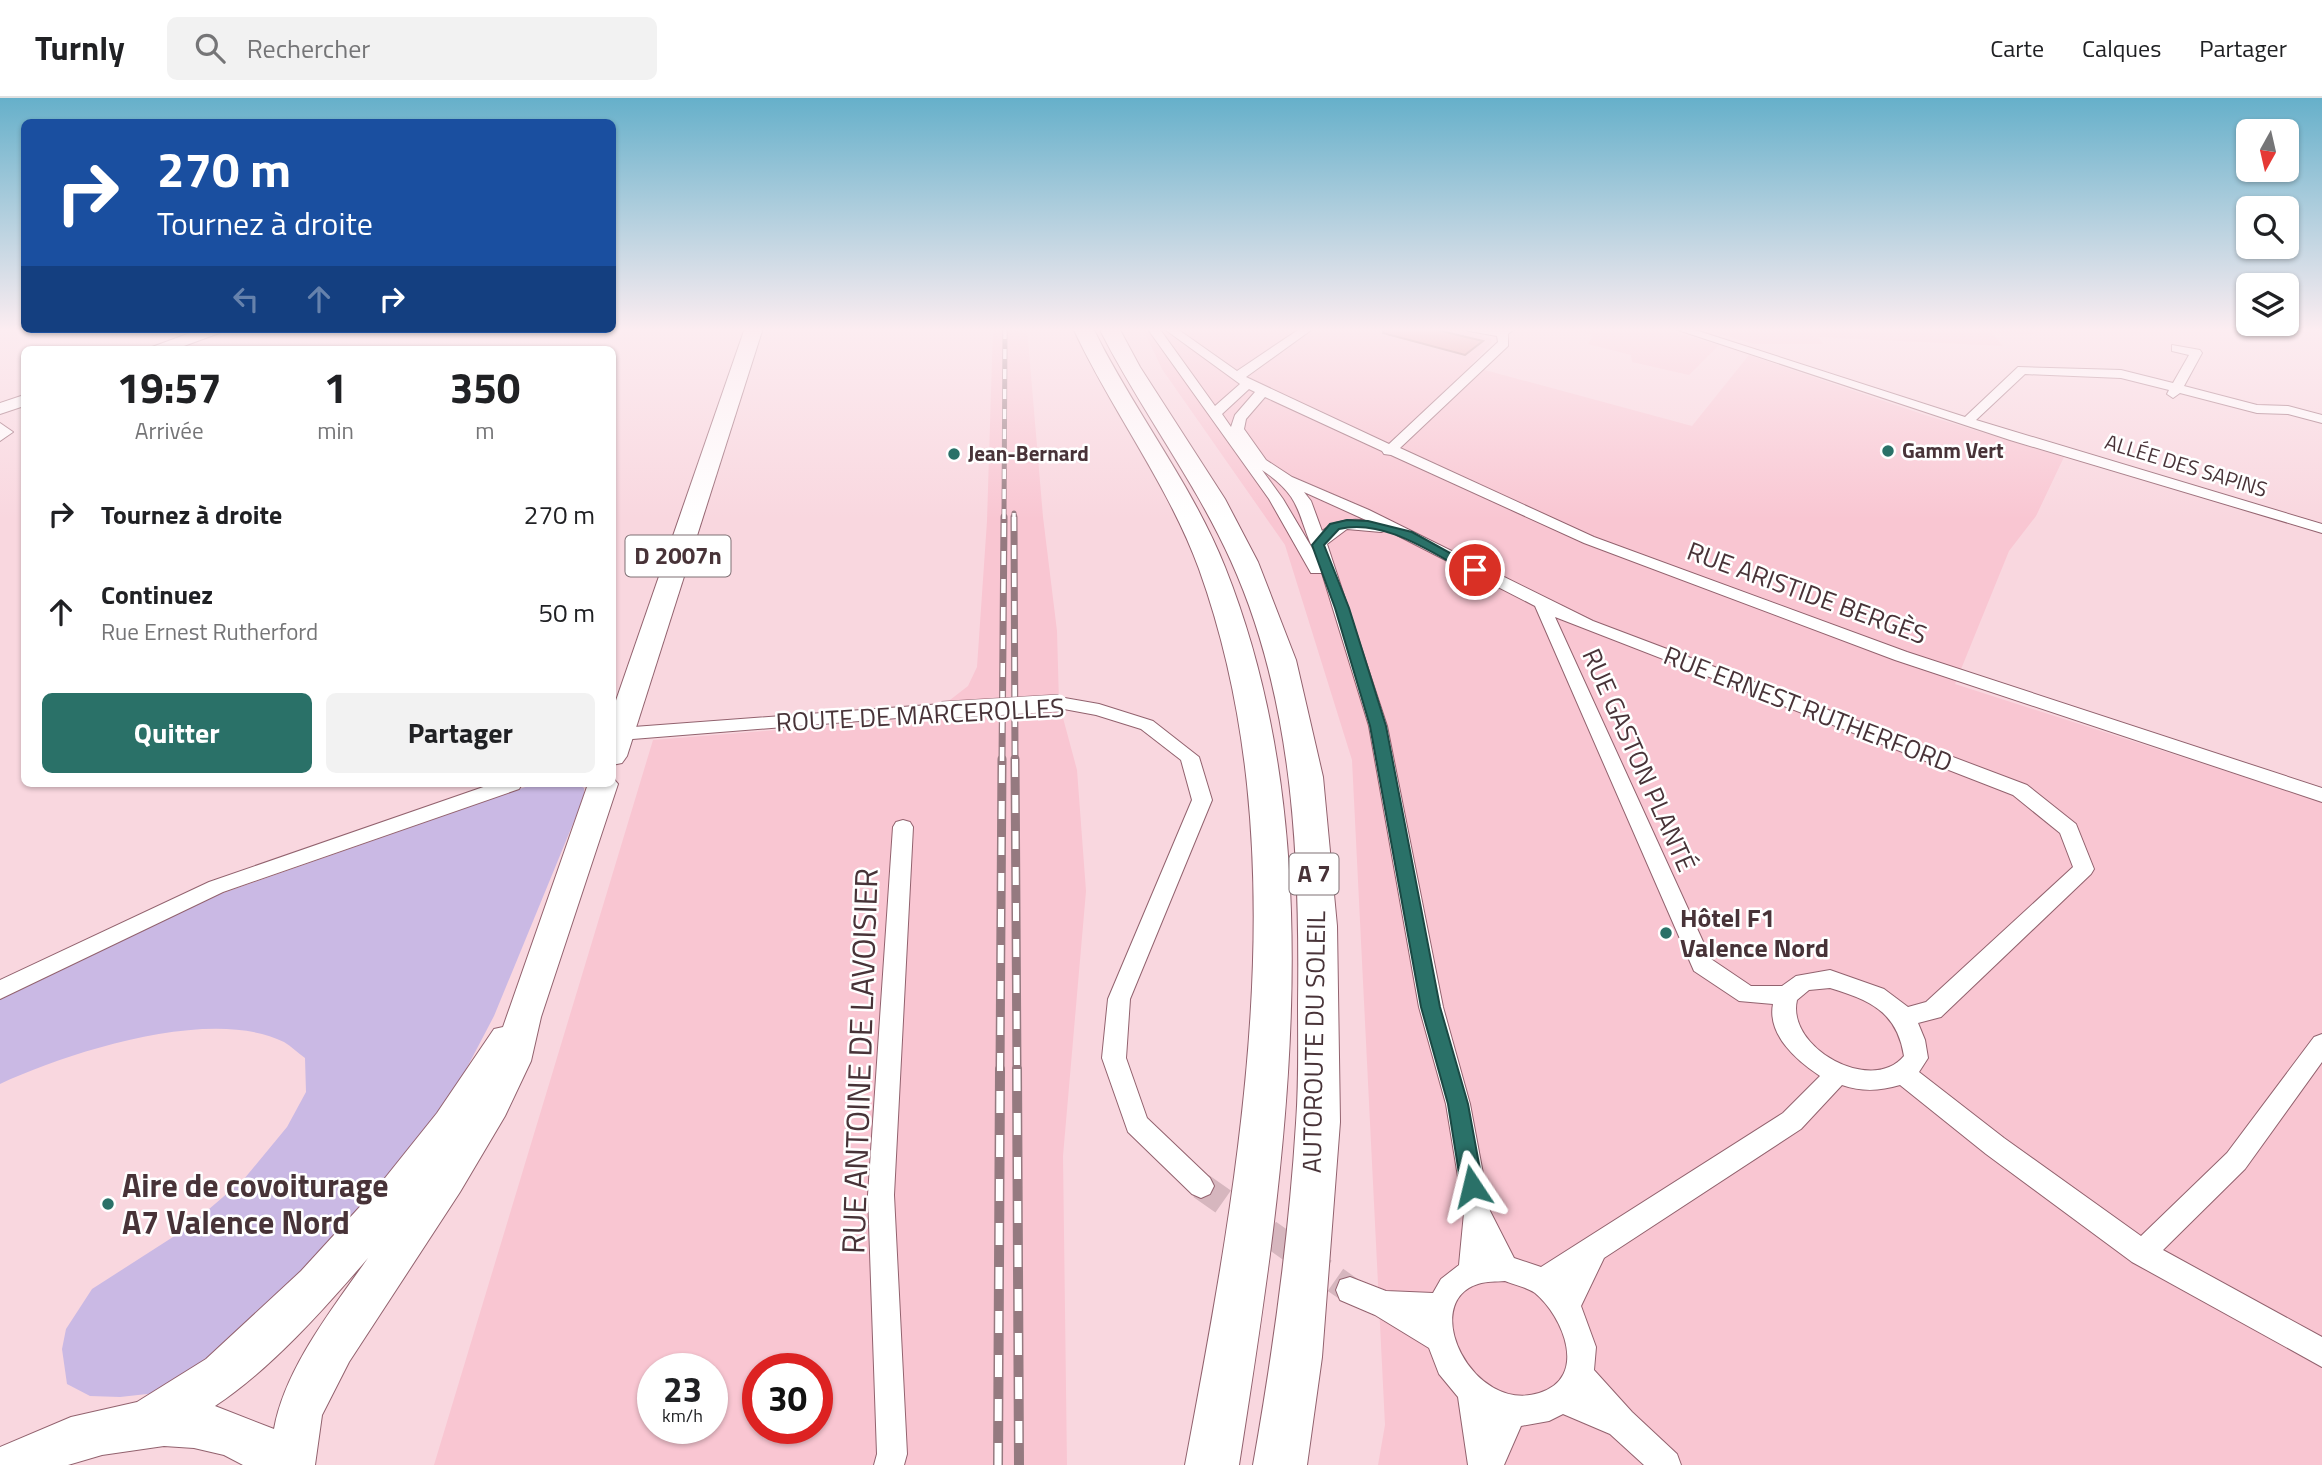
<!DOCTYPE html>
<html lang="fr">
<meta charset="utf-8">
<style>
body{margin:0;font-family:"Titillium Web",sans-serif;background:#f2f2f2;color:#202124;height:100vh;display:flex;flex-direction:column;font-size:26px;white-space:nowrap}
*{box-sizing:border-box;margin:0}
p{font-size:23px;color:#757577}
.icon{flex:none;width:38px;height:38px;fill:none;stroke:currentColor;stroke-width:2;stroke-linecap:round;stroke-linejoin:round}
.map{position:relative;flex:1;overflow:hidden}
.details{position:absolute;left:21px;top:248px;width:595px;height:441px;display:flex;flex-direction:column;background:#fff;border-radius:10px;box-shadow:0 2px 5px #0004}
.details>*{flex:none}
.top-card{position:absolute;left:21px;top:21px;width:595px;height:214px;border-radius:10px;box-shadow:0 2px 5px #0004;background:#1a4fa0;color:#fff;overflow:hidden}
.needle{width:46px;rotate:188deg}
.controls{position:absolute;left:2236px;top:21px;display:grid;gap:14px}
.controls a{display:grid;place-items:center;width:63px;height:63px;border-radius:10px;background:#fff;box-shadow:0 2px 5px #0004;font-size:35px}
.speed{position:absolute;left:637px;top:1255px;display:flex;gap:14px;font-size:35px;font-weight:700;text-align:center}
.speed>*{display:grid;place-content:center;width:91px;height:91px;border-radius:50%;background:#fff;box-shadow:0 2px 5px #0004;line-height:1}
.speed small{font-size:18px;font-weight:400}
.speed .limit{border:10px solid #d22;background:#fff;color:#111}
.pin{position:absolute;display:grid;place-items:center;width:60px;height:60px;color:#fff;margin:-30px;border:4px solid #fff;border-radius:50%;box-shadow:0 2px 7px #0007}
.me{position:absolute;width:77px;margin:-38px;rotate:350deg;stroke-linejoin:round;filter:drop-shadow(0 0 5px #0008)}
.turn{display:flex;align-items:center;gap:24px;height:147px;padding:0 21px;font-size:32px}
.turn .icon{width:91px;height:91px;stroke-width:2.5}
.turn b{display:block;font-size:49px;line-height:60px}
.lanes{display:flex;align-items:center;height:66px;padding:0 21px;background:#0003;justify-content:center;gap:35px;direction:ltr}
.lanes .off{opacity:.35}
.eta{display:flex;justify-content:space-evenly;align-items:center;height:119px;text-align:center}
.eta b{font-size:42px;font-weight:700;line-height:49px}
.action{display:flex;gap:14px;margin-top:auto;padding:14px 21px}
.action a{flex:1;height:80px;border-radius:10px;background:#2a7168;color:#fff;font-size:28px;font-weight:700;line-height:80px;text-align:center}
.action a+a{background:#f2f2f2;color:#202124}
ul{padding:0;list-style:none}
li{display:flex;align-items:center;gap:21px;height:98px;padding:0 21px}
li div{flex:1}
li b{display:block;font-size:26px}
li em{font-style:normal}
header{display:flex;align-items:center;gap:42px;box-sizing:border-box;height:98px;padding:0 35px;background:#fff;border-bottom:2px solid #e0e0e0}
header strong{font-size:33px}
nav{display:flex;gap:38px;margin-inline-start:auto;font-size:24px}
.search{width:490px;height:63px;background:#f2f2f2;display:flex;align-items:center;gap:18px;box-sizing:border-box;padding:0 24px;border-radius:10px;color:#757577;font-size:26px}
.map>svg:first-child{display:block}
.built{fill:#f9c6d2;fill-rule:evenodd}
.green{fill:#cab9e4}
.building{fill:#e49490;stroke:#996865;stroke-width:2}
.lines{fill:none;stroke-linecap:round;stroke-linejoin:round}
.street-tunnel{stroke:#d6b6be;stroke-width:27;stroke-dasharray:27 14;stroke-linecap:butt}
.street-casing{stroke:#92626e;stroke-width:2}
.secondary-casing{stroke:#92626e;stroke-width:2}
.primary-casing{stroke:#92626e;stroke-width:2}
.highway-casing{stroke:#92626e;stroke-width:2}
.street{fill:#fff;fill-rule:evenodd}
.secondary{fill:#fff;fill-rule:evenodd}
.primary{fill:#fff;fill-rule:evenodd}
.highway{fill:#fff;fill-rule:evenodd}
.rail-far3-casing{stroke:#957a80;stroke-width:5}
.rail-far2-casing{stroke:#957a80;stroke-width:7}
.rail-far1-casing{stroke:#957a80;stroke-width:9}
.rail-casing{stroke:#957a80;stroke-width:10}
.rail-far3{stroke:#fff;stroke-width:3.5;stroke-dasharray:10;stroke-linecap:butt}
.rail-far2{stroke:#fff;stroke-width:4.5;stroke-dasharray:14;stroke-linecap:butt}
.rail-far1{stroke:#fff;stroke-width:6;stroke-dasharray:18;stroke-linecap:butt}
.rail{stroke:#fff;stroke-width:7;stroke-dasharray:22;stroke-linecap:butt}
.street-bridge-casing{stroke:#92626e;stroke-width:18;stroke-linecap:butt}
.street-bridge{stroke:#fff;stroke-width:17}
.route{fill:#2a7168;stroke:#1b4944;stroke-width:2}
.poi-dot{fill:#2a7168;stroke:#fff;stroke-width:2.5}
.labels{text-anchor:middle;stroke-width:5;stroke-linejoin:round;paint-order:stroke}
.far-poi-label{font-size:21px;font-weight:bold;fill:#483338;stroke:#fff;text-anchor:start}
.far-street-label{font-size:21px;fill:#483338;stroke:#fff}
.shield{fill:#fff;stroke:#7f7074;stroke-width:2}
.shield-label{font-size:24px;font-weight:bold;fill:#483338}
.street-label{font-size:26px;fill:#483338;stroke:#fff}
.poi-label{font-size:26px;font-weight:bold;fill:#483338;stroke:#fff;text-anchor:start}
.near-street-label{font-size:32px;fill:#483338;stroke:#fff}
.near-poi-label{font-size:32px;font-weight:bold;fill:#483338;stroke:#fff;text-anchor:start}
</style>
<header>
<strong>Turnly</strong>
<div class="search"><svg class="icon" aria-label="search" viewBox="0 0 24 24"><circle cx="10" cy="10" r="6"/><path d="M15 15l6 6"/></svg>Rechercher</div>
<nav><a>Carte</a><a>Calques</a><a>Partager</a></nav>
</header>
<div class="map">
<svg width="2322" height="1367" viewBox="0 0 2322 1367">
<rect width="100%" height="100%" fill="#f9d7df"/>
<g class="built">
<path d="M993,230H1027L1043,419L1057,533L1059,605L1077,672L1086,793L1063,1058L1067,1367H434L653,642L948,618L937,612L968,588L977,569L987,423ZM653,1270H712V1330H653ZM758,1270H817V1330H758Z"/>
<path d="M1184,230H1453L1491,241L1492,244L1470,268L1692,328L1749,257L1925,317L2064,359L2036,418L2009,453L1955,586L2322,704V1367H1378L1385,1327L1352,662L1285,447L1162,271L1144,233Z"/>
<path d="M1557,230H1658L1719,247L1689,277L1632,264L1631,257L1588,246L1593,237Z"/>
<path d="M1699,230H2026L2035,236L1992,235L2003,248L1818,239L1823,246H1754Z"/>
</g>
<path class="green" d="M534,686H577L584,690V699L494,918L461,981L414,1053L259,1228L156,1295L120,1299L90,1298L67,1286L62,1251L66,1231L92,1191L187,1130L244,1081L287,1029L306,994L305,960C298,955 291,948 284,944C211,908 70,954 0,986V901L212,799Z"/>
<path class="building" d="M1384,230H1429L1483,243L1465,257L1383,235Z"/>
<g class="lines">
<path class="street-tunnel" d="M1201,1088L1350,1192"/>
<defs>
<g id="street">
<path d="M1147,230H1159L1215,308L1240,286L1163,230H1176L1237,273L1301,230H1314L1246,279L1389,346L1498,244L1497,238L1469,233L1463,230H1516L1508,236V248L1400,350L1594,439L1907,554L2322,690V704L1895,562L1584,445L1391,357L1384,356L1382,353L1265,299L1246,321L1244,331L1266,362L1292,379L1369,412L1593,523L2027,687L2076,726L2094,771L2091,776L1941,919L1918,925L1925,942L1928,960L1919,974L2004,1040L2141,1138L2227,1055L2314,939L2322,936V964L2245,1071L2163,1152L2322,1239V1269L2132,1164L1986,1056L1900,987C1880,993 1862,994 1842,987L1801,1031L1604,1160L1581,1208L1596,1249L1594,1272L1632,1314L1677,1356L1681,1367H1644L1610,1336L1563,1316L1549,1323L1521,1328L1504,1367H1468L1458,1299L1439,1276L1429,1250L1375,1217L1340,1202L1336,1192L1340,1182L1350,1179L1386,1193L1433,1195L1441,1181L1459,1167L1464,1115L1446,1006L1419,909L1369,628L1322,475H1311L1269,401ZM1249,291L1255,294L1235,317L1231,329L1222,316ZM1262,372C1304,400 1296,417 1315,455L1283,401ZM1304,394L1368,423C1351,420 1336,422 1322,433L1311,403ZM1347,431L1381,434L1387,432L1535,508L1694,873L1739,903L1773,906C1767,937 1797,963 1820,978L1783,1015L1541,1169L1514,1160L1490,1113L1470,1006L1443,909L1387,628L1327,446ZM1555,519L2013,697L2060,735L2073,769L1926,904L1908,909L1884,891L1830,872L1796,878L1782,888H1751L1711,861ZM1830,890C1869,902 1897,913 1904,958C1872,997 1786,950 1797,902L1809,892ZM1505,1183C1515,1187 1526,1189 1535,1195C1563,1218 1589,1280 1539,1295C1473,1316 1418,1205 1478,1186C1487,1183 1496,1184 1505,1183Z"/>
<path d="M1672,230H1689L1965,319L2018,269L2121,272L2173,285L2189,257L2172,253V247L2200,252L2202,255L2184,288L2257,307L2288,308L2322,317V325L2288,316L2257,315L2180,295L2173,300L2167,296L2169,292L2121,280L2025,276L1976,322L2322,426V435L2010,342Z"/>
<path d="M0,325L13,334L0,343Z"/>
<path d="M1059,599L1099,606L1153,623L1199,659L1212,702L1130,901L1126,960L1147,1020L1210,1080L1214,1088L1210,1096L1201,1100L1192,1096L1128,1034L1102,960L1108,901L1192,702L1181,662L1141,631L1096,617L1053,609L1050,605L1053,601Z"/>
<path d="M942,606L948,608L951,612L948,616L620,642L612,639L613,632L620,630Z"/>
<path d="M492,686H522L519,691L223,794L0,901V882L209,784Z"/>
<path d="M903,722L910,724L913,729L894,1097L907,1356L904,1367H874L877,1356L868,1097L893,729L896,724Z"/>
</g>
<g id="secondary">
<path d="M201,231H224L222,234L173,252H150L152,249Z"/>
<path d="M24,297V308L0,316V305Z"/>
</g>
<g id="primary">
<path d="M745,230H763L627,658L622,665L612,667V614Z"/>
<path d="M612,679L618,686L541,919L531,963L505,1018L460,1094L349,1264L322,1317L315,1367H243L224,1357L194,1350L164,1348L102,1357L68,1367H0V1349L71,1319L137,1304L206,1261L301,1173L377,1090L437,1015L494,931L503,929L588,686H612ZM368,1160C333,1210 285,1270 274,1331L215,1308C270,1272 325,1210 368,1160Z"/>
</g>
<g id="highway">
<path d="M1073,230H1093C1133,312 1191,384 1225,469C1337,750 1284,1077 1239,1367H1185C1239,1079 1301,755 1199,471C1168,386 1111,312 1073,230Z"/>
<path d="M1099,230H1119L1140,269L1225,401L1258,464L1296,562L1323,679L1337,828L1340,1024L1322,1259L1307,1367H1253C1273,1254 1289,1139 1296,1025C1299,985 1298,945 1298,906C1300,757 1293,600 1231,463C1194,381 1139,310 1099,230Z"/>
</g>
</defs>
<use href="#street" class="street-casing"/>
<use href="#secondary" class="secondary-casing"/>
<use href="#primary" class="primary-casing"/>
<use href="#highway" class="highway-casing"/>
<use href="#street" class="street"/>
<use href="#secondary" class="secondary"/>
<use href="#primary" class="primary"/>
<use href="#highway" class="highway"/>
<defs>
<g id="rail-far3">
<path d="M1014,415V421"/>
<path d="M1004,421L1005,230"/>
</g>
<g id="rail-far2">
<path d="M1014,419L1015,663"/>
<path d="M1002,663L1004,419"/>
</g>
<g id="rail-far1">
<path d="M1015,661L1017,973"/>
<path d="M1000,973L1002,661"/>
</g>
<g id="rail">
<path d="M1017,971L1019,1367"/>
<path d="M998,1367L1000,971"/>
</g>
</defs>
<use href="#rail-far3" class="rail-far3-casing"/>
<use href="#rail-far2" class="rail-far2-casing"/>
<use href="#rail-far1" class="rail-far1-casing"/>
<use href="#rail" class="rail-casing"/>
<use href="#rail-far3" class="rail-far3"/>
<use href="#rail-far2" class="rail-far2"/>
<use href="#rail-far1" class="rail-far1"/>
<use href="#rail" class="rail"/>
<defs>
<path id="street-bridge" d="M942,612L1059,605"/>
</defs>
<use href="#street-bridge" class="street-bridge-casing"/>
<use href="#street-bridge" class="street-bridge"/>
</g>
<linearGradient id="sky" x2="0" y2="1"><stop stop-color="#66b0ca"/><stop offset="0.55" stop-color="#fcedf1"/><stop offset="1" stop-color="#fcedf1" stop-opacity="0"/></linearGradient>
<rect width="2322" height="421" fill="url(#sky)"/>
<path class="route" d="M1347,422L1368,423L1412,434L1481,472L1475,476L1470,475C1432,455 1384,420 1339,431L1324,447L1349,510L1386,628L1440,909L1468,1006L1483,1088L1480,1095L1472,1097L1465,1095L1461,1088L1448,1006L1421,909L1370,628L1335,510L1312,447L1330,426Z"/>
<g class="poi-dot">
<circle cx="1888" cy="353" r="7"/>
<circle cx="954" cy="356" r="7"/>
<circle cx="1666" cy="835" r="7"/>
<circle cx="108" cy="1106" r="7"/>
</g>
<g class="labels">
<g class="far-poi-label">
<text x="1902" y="360">Gamm Vert</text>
<text x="968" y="363">Jean-Bernard</text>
</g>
<g class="far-street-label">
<text transform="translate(2186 368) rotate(17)" y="7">ALLÉE DES SAPINS</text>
</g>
<g class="shield">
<rect x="625.5" y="437.5" width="105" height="41" rx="5"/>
<rect x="1289.5" y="755.5" width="49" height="41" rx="5"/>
</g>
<g class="shield-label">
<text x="678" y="466">D 2007n</text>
<text x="1314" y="784">A 7</text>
</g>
<g class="street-label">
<text transform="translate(1807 495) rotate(20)" y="9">RUE ARISTIDE BERGÈS</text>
<text transform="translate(1808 611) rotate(21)" y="9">RUE ERNEST RUTHERFORD</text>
<text transform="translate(920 617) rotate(-3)" y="9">ROUTE DE MARCEROLLES</text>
<text transform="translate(1639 662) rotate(66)" y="9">RUE GASTON PLANTÉ</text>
<text transform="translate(1314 944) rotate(-89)" y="9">AUTOROUTE DU SOLEIL</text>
</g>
<g class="poi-label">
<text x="1680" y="829">Hôtel F1<tspan x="1680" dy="30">Valence Nord</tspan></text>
</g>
<g class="near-street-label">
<text transform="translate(860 963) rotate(-88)" y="11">RUE ANTOINE DE LAVOISIER</text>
</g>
<g class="near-poi-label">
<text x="122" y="1099">Aire de covoiturage<tspan x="122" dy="37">A7 Valence Nord</tspan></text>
</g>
</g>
</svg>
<div class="controls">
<a><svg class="needle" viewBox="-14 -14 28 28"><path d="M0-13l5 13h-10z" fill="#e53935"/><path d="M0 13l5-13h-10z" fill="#757577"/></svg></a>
<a><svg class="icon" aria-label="search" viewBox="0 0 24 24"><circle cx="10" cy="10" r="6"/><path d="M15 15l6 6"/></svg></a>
<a><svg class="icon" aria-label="layers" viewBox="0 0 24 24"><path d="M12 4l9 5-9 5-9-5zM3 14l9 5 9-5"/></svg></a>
</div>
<div class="speed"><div>23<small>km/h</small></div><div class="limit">30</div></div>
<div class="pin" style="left:1475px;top:472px;background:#d93025"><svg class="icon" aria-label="arrive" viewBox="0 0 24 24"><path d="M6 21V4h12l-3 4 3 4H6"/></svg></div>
<svg class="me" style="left:1472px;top:1088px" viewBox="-20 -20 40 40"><path d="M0-17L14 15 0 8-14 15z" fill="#2a7168" stroke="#fff" stroke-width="4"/></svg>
<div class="top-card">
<div class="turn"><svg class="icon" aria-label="right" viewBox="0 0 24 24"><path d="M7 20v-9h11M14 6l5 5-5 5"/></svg><div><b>270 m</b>Tournez à droite</div></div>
<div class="lanes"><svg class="icon off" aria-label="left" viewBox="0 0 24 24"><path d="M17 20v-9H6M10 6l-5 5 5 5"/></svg><svg class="icon off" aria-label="ahead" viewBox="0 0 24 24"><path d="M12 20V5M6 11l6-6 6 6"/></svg><svg class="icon" aria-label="right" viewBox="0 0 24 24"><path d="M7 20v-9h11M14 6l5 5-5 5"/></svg></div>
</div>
<section class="details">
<div class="eta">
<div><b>19:57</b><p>Arrivée</p></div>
<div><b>1</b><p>min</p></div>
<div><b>350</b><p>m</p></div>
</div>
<ul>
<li><svg class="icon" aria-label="right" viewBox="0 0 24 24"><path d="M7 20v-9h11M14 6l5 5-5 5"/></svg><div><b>Tournez à droite</b></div><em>270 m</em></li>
<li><svg class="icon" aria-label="ahead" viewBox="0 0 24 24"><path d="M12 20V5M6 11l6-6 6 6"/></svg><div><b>Continuez</b><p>Rue Ernest Rutherford</p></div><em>50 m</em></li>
</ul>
<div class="action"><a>Quitter</a><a>Partager</a></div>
</section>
</div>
